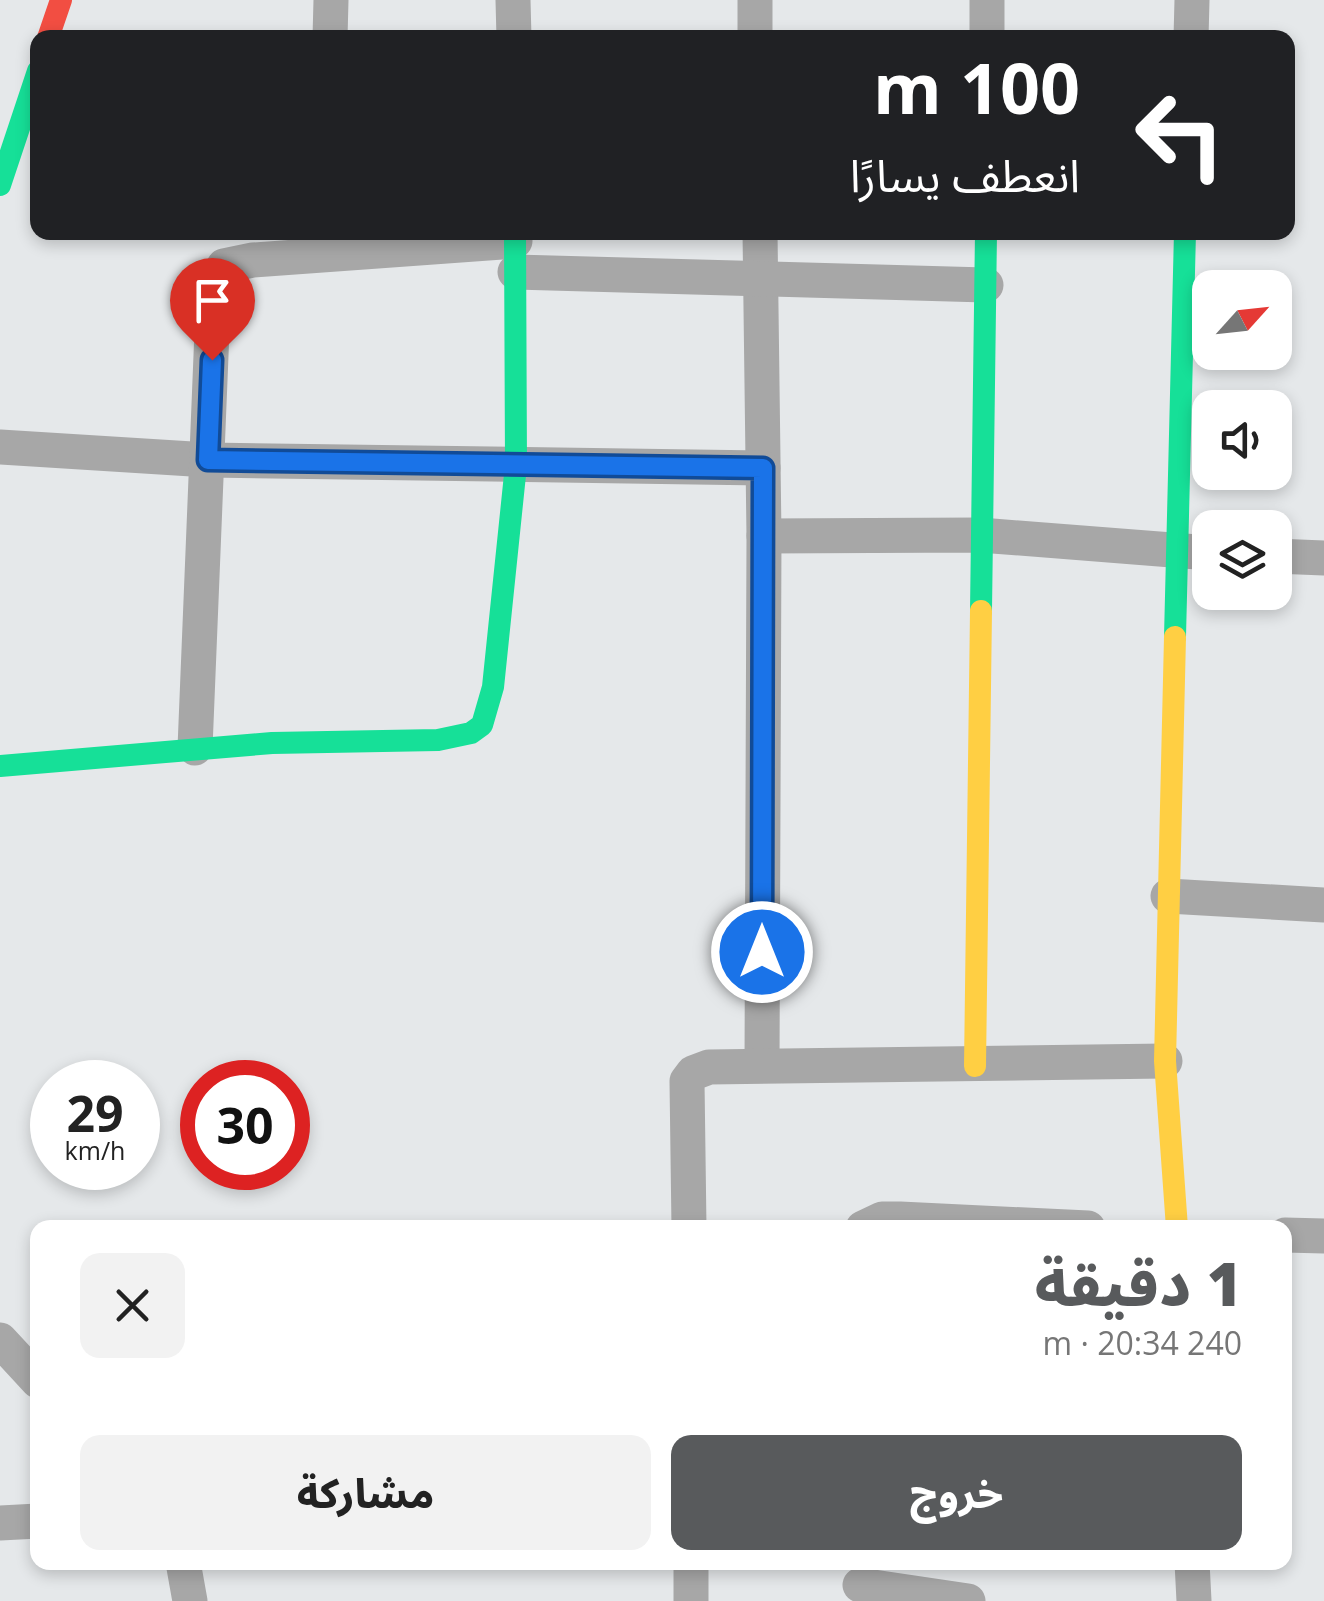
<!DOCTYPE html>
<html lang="ar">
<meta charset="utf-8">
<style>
body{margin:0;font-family:"Open Sans","Noto Sans Arabic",sans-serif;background:#f2f2f2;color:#222;direction:rtl;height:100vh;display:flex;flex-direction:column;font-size:38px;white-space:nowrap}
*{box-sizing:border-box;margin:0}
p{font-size:32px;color:#767676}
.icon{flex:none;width:55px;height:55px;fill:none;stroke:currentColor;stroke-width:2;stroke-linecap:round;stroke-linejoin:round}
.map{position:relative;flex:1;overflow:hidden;direction:ltr}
.sheet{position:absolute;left:30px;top:1220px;width:1262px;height:350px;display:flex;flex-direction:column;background:#fff;border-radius:20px;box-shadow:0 5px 15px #0003;direction:rtl}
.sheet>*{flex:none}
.guide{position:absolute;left:30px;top:30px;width:1265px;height:210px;border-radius:20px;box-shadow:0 5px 15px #0003;direction:rtl;background:#202124;color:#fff;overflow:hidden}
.needle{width:65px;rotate:63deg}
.tools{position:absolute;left:1192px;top:270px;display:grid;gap:20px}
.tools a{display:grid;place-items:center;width:100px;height:100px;border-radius:20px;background:#fff;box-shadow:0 5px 15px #0003;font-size:50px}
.speed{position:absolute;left:30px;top:1060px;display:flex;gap:20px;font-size:50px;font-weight:700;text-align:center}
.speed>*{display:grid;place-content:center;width:130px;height:130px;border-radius:50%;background:#fff;box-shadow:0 5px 15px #0003;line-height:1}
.speed small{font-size:25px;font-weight:400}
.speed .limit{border:15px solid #d22;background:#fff;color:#111}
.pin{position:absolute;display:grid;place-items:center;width:85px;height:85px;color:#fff;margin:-102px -42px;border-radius:50% 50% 50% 0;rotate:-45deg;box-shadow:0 0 10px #0007}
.pin .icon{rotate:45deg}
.me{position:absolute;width:110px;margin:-55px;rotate:0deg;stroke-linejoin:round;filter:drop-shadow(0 0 8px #0008)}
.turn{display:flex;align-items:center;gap:35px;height:210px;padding:0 50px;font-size:45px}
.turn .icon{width:130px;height:130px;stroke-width:2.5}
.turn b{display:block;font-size:70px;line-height:85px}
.round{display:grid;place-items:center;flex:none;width:105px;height:105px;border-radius:20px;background:#f2f2f2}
.headline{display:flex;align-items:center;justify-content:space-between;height:170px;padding:0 50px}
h1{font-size:60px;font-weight:800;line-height:75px;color:#585a5c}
.primary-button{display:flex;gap:20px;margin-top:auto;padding:20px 50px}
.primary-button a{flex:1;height:115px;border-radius:20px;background:#585a5c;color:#fff;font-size:40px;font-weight:800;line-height:115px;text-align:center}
.primary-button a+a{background:#f2f2f2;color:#222}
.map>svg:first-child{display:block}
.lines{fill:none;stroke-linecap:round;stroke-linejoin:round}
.street{stroke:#a7a7a7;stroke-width:35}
.fast{stroke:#16e098;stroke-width:22}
.slow{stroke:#ffcf43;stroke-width:22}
.jam{stroke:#f24e42;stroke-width:22}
.route-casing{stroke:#114b97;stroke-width:25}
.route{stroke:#1a73e8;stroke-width:18}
</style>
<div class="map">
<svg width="1324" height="1601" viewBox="0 0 1324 1601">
<rect width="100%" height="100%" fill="#e5e8ea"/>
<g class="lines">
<g class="street">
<path d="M513,0L514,38"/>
<path d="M755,0V38"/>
<path d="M330,38L331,0"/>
<path d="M987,38V0"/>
<path d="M1191,38L1192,0"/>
<path d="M760,232L764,536L762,1065"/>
<path d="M515,272L986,285"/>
<path d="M0,447L208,460L763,468"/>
<path d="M764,536L980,535L1210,553"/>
<path d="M1275,556L1324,558"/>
<path d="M195,748L214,282L224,266L253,260L515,241"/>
<path d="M1168,896L1324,905"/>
<path d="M689,1228L687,1081L693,1073L709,1067L1165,1061"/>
<path d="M863,1228L882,1219H900L1088,1228"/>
<path d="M1285,1235L1324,1236"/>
<path d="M0,1340L38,1381"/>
<path d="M0,1523L38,1521"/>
<path d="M183,1562L190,1601"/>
<path d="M691,1562V1601"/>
<path d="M1192,1562L1194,1601"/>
<path d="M860,1585L968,1601"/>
</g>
<g class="fast">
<path d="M0,185L38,71"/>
<path d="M981,611L986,232"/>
<path d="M1175,637L1185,232"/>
<path d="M0,766L272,743L438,740L471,733L482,725L493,687L516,465L515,232"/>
</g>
<g class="slow">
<path d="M1175,637L1165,1061L1177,1228"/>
<path d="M975,1066L981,611"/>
</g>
<path class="jam" d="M48,38L61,0"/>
</g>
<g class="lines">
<defs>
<path id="route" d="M212,360L208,460L763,468L762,952"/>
</defs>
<use href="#route" class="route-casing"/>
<use href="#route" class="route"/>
</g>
</svg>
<div class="tools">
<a><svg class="needle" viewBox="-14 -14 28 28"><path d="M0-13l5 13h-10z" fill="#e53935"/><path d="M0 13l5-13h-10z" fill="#767676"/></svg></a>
<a><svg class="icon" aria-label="sound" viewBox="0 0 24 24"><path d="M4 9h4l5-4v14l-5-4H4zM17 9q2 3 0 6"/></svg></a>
<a><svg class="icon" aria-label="layers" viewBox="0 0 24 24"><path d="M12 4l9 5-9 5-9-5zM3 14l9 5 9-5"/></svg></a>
</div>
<div class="speed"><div>29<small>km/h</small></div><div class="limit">30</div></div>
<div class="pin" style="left:212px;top:360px;background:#d93025"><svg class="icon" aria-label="arrive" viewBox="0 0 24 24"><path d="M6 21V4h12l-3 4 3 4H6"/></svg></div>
<svg class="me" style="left:762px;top:952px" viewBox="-20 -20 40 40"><circle r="17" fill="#1a73e8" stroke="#fff" stroke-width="3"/><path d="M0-11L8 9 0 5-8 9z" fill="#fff"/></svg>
<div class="guide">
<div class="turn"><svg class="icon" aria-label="left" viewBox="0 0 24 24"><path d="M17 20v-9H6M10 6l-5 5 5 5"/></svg><div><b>100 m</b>انعطف يسارًا</div></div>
</div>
<section class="sheet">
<div class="headline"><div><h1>1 دقيقة</h1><p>240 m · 20:34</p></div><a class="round"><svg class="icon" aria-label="close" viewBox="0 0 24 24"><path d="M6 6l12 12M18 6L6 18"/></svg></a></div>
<div class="primary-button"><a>خروج</a><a>مشاركة</a></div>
</section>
</div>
